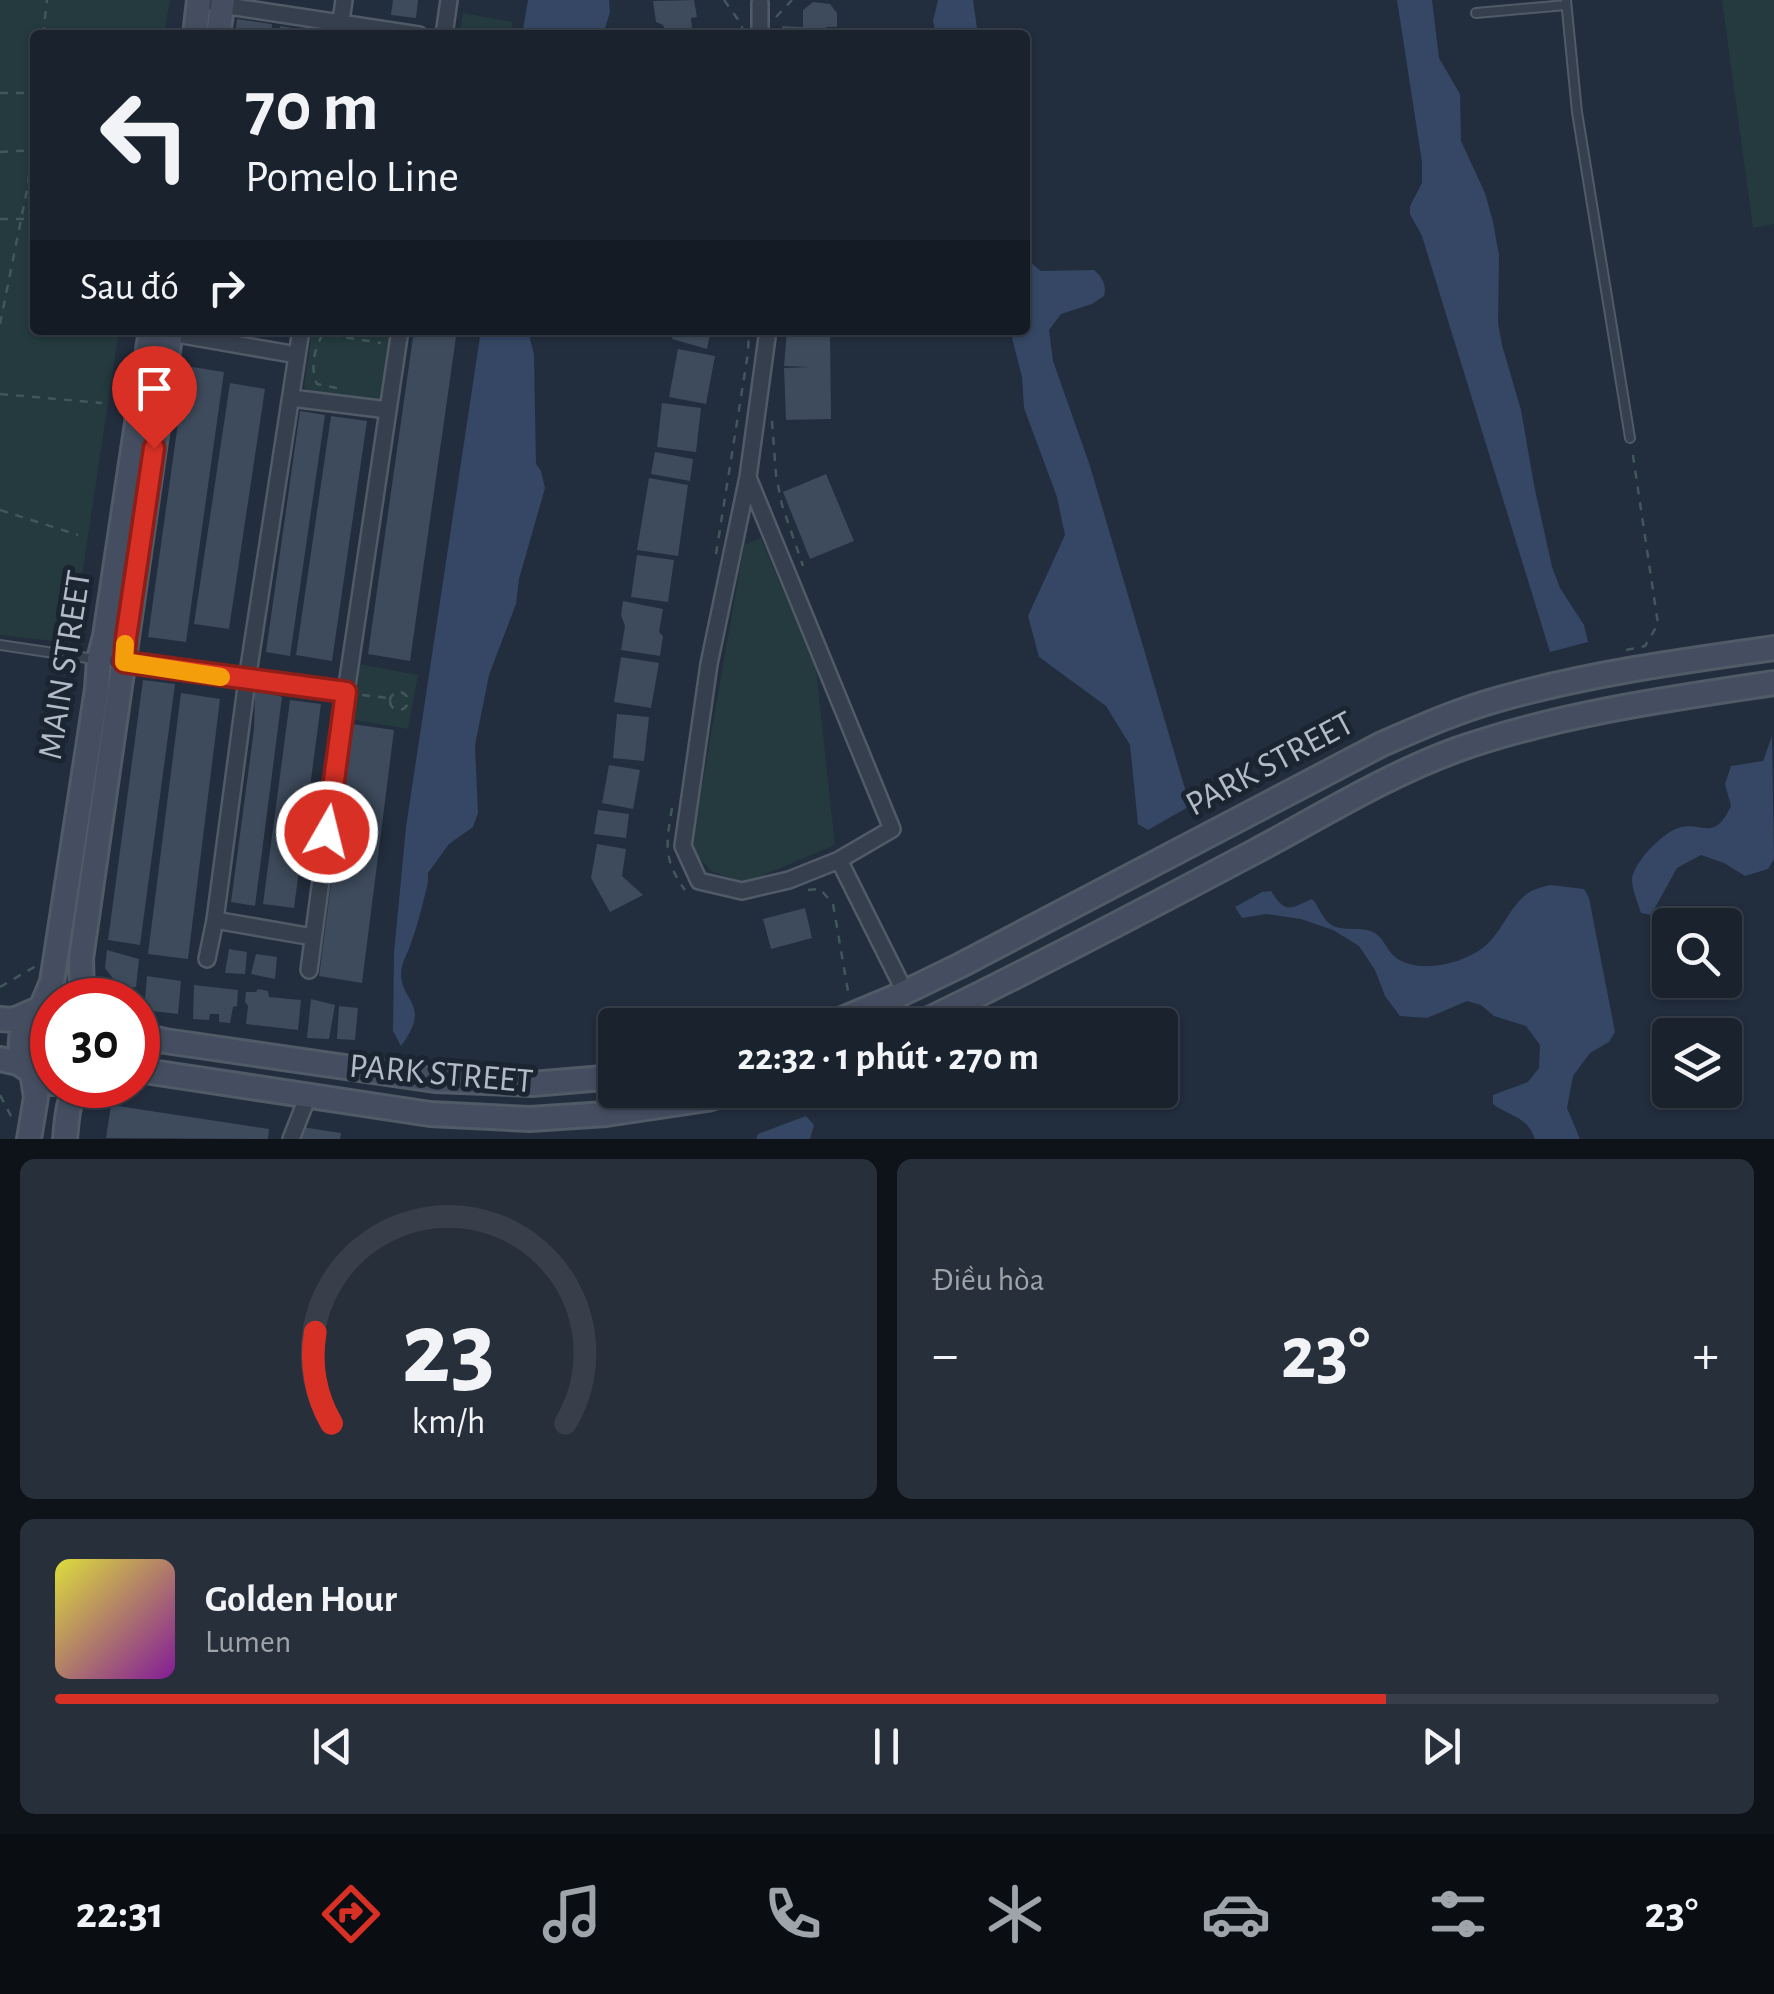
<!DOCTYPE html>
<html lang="vi">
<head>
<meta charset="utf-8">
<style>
  :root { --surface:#1a222e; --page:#272f3a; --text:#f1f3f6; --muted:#9fa4aa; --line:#383f4a; --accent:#d93025 }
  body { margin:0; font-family:"Alegreya Sans",sans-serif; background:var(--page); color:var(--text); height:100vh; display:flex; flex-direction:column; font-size:38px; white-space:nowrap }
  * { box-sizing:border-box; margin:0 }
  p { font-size:32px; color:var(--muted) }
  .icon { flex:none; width:55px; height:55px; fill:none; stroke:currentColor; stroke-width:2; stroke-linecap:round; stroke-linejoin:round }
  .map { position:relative; height:1139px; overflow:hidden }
  .sheet { display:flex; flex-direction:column; gap:20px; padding:20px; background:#0e1319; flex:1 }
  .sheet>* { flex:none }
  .banner { position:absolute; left:30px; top:30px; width:1000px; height:305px; border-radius:10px; box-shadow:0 2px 8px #0004,0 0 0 2px var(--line); background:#1a222e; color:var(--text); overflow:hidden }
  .buttons { position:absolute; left:1652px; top:908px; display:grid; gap:20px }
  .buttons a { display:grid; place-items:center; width:90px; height:90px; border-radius:10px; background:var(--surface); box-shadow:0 2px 8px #0004,0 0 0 2px var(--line); font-size:50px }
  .speed { position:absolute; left:30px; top:978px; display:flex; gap:20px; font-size:50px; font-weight:700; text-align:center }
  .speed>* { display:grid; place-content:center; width:130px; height:130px; border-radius:50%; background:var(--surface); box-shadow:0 2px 8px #0004,0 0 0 2px var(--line); line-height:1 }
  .speed .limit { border:15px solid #d22; background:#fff; color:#111 }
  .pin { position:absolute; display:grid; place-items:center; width:85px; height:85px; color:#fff; margin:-102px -42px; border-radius:50% 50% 50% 0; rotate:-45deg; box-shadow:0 0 10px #0007 }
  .pin .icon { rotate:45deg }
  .me { position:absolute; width:110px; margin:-55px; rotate:8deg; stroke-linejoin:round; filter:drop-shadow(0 0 8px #0008) }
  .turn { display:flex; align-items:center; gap:35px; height:210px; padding:0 50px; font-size:45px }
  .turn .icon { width:130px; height:130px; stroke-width:2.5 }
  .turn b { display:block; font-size:70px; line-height:85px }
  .then { display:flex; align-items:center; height:95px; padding:0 50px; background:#0003; gap:20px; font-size:38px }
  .big { font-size:75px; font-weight:700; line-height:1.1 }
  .sheet .tile { flex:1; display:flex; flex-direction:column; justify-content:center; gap:15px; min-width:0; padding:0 35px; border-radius:15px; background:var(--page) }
  .sheet .dial { align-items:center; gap:0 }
  .dial svg { height:260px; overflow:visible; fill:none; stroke:var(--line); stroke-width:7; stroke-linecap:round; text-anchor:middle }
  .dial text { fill:var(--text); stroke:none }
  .song { display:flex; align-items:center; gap:30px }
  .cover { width:120px; height:120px; border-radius:15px; background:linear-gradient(135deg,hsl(60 70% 55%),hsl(290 70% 35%)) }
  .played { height:10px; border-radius:5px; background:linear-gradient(90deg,var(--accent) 80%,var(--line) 80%) }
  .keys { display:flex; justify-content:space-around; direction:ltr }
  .heat { display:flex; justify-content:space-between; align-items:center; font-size:55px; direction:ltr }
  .sheet .tiles { flex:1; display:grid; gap:20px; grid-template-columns:1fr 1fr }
  .tile:last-child { grid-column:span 2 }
  .trip { position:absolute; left:598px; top:1008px; width:580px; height:100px; border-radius:10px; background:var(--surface); box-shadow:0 2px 8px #0004,0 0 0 2px var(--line); font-weight:700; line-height:100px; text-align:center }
  .dock { display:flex; height:160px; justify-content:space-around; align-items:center; background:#0a0e12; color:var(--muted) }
  .dock .icon { width:70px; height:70px }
  .dock .on { color:var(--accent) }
  .dock b { font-size:45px; color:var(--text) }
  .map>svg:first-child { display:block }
</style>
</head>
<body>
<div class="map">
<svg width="1774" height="1139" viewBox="0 0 1774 1139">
  <rect width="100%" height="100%" fill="#222d3d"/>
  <path fill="#243a3e" d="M 0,0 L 170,0 L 164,35 L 35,35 L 35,330 L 119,330 L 72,643 L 0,635 Z
    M 1722,0 L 1774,0 L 1774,224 L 1753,228 Z
    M 463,13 L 513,22 L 510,35 L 459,35 Z
    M 312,330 C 337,330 372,324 394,338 L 383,398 L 378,401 L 310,392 L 304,387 Z
    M 761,538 L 816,669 L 835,845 L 745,883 L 711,871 L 691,849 L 744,545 Z
    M 359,664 L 418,675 L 408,729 L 350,719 Z
    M 52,1022 L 52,1066 C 34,1054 34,1034 52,1022 Z"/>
  <path fill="#354764" d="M 528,0 L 609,0 L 610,12 L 603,35 L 522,35 Z
    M 938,0 L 973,0 L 978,35 L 936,35 L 933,21 Z
    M 1397,0 L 1432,0 L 1439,58 L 1460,94 L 1461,141 L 1485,193 L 1493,222 L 1499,255 L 1498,323 L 1502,345 L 1521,410 L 1534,485 L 1552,567 L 1560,588 L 1584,625 L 1588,642 L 1550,652 L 1422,236 L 1410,214 L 1410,206 L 1422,183 L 1422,162 Z
    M 1025,258 L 1041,271 L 1094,270 C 1102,277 1107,285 1104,296 L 1092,304 L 1061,314 L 1049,330 L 1053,361 L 1090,466 L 1190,806 L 1148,830 L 1138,824 L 1130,745 L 1106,706 L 1039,657 L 1028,616 L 1065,535 L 1057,497 L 1024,408 L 1022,377 L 1010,330 L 1025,330 Z
    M 481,330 L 528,330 L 534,355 L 536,464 L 541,471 L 545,488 L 519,579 L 516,604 L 489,675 L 475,745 L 478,813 L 473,827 L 449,844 L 428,873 L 428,882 C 423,903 418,924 411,943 C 409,951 404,958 402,966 C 395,1002 435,1000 401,1046 L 393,1031 L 394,953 L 406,827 Z
    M 1772,736 L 1774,859 L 1768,869 L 1745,876 L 1724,863 L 1701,855 L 1677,868 L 1651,915 L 1641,913 C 1638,903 1633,892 1632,881 C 1631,865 1662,833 1678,828 C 1702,820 1713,844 1731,806 L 1725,784 L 1731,766 L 1763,761 Z
    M 1550,885 L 1584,889 L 1589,898 L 1615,1032 L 1609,1042 L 1590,1053 L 1573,1076 L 1567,1108 L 1580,1139 L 1535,1139 C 1526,1115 1510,1117 1493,1104 L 1493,1095 L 1528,1082 L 1539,1068 L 1540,1045 L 1526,1026 L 1494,1016 L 1481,1005 L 1467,1001 L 1427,1018 L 1400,1016 L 1385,996 L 1375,970 L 1359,946 L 1333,930 L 1301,919 L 1266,914 L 1242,918 L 1235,907 L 1262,892 L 1271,891 C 1286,915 1291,908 1312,899 C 1319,906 1322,918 1330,924 C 1343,933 1361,925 1375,933 C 1384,939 1387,950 1395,957 C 1419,975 1462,964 1484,947 C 1502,932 1509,907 1528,893 C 1534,889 1543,887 1550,885 Z
    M 806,1116 L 814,1125 L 810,1139 L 756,1139 L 758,1134 Z"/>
  <path fill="#3e4b5c" d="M 393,0 L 418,0 L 416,18 L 391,15 Z
    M 694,0 L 697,17 L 691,18 L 692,28 L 666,32 L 663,25 L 656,22 L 653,1 Z
    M 813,2 L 830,4 L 837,13 L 837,27 L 826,27 L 827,35 L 782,35 L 782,26 L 803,27 L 803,10 Z
    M 237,19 L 272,24 L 271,35 L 235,35 Z
    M 280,26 L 319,32 L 318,35 L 279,35 Z
    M 414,330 L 457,330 L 410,661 L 368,654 Z
    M 674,330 L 711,330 L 707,349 L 672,339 Z
    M 787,330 L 830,330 L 831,419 L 786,420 L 784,368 L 810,367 L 784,366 Z
    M 678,349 L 715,356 L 706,404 L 669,397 Z
    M 186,366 L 224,372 L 186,642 L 148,637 Z
    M 230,383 L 265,389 L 229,629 L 194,624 Z
    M 662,403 L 701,408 L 696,452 L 657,447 Z
    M 300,411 L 325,415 L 290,656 L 266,652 Z
    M 331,416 L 367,421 L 332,661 L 296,655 Z
    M 655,452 L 693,459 L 690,481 L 651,474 Z
    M 826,474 L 854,541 L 810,559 L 783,492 Z
    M 649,478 L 688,485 L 678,556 L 637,550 Z
    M 637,555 L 674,560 L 668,602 L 631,597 Z
    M 623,601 L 663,609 L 659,632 L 663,636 L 660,656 L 621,650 L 625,626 L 621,615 Z
    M 621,657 L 659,663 L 651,708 L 614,702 Z
    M 143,680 L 175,684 L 140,945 L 108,940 Z
    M 255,689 L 282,697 L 255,906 L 231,902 L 254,729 Z
    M 181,693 L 220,699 L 188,959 L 148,954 Z
    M 290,700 L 321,704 L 294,908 L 263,904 Z
    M 617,714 L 649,717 L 644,761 L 613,758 Z
    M 352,724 L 394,730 L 362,983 L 319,976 Z
    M 609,765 L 640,770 L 633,809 L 602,803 Z
    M 598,810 L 629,814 L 626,838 L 594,834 Z
    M 597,844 L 626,849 L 622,876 L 643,895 L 610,912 L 591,878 Z
    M 805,908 L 812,938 L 771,949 L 763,919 Z
    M 229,949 L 247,952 L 245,974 L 225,973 Z
    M 107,950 L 139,959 L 136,987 L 121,989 L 105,968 Z
    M 256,954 L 277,957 L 275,979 L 251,974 Z
    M 147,976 L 181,981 L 178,1014 L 144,1010 Z
    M 194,985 L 238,990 L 237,1006 L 233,1007 L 230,1023 L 219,1022 L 219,1014 L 210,1014 L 209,1020 L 193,1019 Z
    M 258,989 L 268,991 L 269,997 L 301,1000 L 298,1030 L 246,1024 L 248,1006 L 245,1002 L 246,992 L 256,992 Z
    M 311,999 L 335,1005 L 329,1039 L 307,1038 Z
    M 339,1006 L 358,1008 L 355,1040 L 337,1039 Z
    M 111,1105 L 269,1129 L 268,1139 L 106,1138 Z
    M 302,1127 L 341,1133 L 340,1139 L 300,1139 Z"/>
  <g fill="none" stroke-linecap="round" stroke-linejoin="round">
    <g stroke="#515a67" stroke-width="12">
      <path id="lane" d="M 1566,0 L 1577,112 L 1630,438
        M 1476,13 L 1566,5
        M 0,645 L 94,659"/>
    </g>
    <g stroke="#515a67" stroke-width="20">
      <path id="street" d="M 760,3 L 760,35
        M 215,4 L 419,35
        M 339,35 L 344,0
        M 444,35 L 449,0
        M 301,330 L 247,680 L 215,920 L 313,937
        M 768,330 L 748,477 L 709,664 L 683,846 L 699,881 L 742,891 L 789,880 L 839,860
        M 171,333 L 297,355
        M 291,398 L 388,410
        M 749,480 L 892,829 L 839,860 L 905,992
        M 117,661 L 346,692
        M 207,959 L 215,920
        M 309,970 L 346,692 L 400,330
        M 291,1139 L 308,1096"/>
    </g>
    <g stroke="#515a67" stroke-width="28">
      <path id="secondary" d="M 195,35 L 199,0
        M 218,35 L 223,0
        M 85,1000 L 82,993 L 81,959 L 171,330
        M 36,1011 C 10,1036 18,1072 52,1083
        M 0,1019 L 13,1020 L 41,1008 L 52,982 L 97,689 L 99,659 L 105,636 L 151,330
        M 828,1025 L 895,997 L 961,965 L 1382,744 C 1419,728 1457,711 1496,700 C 1586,674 1681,661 1774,648
        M 917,1025 C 1031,970 1143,911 1254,852 C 1320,817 1385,776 1456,750 C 1558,714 1667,699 1774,683
        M 138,1035 L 165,1041 L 435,1080 L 532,1084 L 615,1077
        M 0,1059 L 18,1063 L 32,1072 L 36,1097 L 29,1139
        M 138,1070 L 430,1114 L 530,1119 L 606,1114 L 707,1099 L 738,1090
        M 65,1139 C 67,1120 67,1100 79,1085"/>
    </g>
    <path stroke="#42575b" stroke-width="2.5" stroke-dasharray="8 8" stroke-linecap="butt" d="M 724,0 L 742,25 L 742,35
      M 776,17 L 792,0
      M 43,35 L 47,0
      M 0,93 L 35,93
      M 0,152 L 35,150
      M 0,219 L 35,219
      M 0,324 L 28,185 L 35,117
      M 337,388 L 317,384 C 310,369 314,348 323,334 L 381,343
      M 0,394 L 102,403
      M 772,421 L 776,475 L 782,505 L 803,566
      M 0,510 L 78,535
      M 716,554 L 748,353 L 749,330
      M 1626,650 L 1645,646 L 1658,624 L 1632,449
      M390 701a9 9 0 1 1 18 0a9 9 0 1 1-18 0Z
      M 362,695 L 389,698
      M 672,808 C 666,843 663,860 685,890
      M 808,890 L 820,889 L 833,904 L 849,997
      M 0,987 L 36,966
      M 787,1025 L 810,1019
      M 0,1095 L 13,1120"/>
    <use href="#lane" stroke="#363f4d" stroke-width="8"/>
    <use href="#street" stroke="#363f4d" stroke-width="15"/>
    <use href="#secondary" stroke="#444e60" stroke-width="22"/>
  </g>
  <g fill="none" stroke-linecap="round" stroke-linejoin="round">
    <g stroke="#8d1f18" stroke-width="25">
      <path id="route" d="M 154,448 L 126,638 L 124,662 L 346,692 L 327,832"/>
    </g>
    <use href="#route" stroke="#d93025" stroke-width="18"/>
    <path stroke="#f59e0b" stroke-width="18" d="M 125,644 L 124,662 L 221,677"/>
  </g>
  <g text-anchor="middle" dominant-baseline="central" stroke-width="10" stroke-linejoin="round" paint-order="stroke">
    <g font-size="35" fill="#b2bac8" stroke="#1b2431">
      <text transform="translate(65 665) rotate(-81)">MAIN STREET</text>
      <text transform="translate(1270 764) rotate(-28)">PARK STREET</text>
      <text transform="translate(441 1074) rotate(5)">PARK STREET</text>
    </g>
  </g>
</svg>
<div class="buttons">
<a><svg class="icon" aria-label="search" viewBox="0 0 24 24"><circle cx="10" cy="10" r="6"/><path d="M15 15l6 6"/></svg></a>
<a><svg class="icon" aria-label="layers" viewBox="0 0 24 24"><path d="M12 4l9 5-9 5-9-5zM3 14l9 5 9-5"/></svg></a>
</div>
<div class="speed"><div class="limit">30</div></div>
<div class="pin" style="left:154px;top:448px;background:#d93025"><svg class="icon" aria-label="arrive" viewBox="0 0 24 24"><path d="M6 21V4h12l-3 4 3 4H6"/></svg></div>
<svg class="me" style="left:327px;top:832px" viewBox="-20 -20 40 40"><circle r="17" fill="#d93025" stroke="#fff" stroke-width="3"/><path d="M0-11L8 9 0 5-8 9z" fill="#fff"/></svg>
<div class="trip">22:32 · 1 phút · 270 m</div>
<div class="banner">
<div class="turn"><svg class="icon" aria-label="left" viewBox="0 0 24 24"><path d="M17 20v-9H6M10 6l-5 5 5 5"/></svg><div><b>70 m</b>Pomelo Line</div></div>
<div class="then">Sau đó<svg class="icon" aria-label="right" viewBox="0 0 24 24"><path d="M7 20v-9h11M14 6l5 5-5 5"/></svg></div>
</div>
</div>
<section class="sheet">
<div class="tiles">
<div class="tile dial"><svg viewBox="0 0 100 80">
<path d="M14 69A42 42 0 1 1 86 69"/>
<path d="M14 69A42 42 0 0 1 9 41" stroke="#d93025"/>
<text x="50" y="56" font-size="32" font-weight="700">23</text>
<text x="50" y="72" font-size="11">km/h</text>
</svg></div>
<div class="tile"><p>Điều hòa</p>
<div class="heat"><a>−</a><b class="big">23°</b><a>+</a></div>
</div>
<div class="tile">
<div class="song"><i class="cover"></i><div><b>Golden Hour</b><p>Lumen</p></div></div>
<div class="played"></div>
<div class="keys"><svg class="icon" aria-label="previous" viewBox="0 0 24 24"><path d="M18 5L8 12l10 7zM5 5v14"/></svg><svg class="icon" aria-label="pause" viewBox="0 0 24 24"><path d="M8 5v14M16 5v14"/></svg><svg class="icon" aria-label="next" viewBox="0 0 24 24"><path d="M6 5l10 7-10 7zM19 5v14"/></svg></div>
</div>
</div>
</section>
<nav class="dock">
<b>22:31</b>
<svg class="icon on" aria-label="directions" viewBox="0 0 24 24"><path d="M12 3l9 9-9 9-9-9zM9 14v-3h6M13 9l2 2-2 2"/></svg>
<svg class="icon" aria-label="music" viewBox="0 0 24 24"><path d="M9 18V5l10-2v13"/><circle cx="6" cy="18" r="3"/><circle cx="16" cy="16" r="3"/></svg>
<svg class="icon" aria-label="phone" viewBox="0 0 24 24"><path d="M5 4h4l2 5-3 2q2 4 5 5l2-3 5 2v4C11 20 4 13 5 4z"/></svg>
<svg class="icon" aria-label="climate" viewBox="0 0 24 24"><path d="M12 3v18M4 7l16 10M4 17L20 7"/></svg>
<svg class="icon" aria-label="car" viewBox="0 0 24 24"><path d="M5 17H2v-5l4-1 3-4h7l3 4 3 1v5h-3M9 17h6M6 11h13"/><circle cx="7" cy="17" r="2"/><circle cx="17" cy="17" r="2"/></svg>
<svg class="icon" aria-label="filters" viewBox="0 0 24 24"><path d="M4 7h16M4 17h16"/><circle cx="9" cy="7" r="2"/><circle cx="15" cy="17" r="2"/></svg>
<b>23°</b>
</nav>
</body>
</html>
